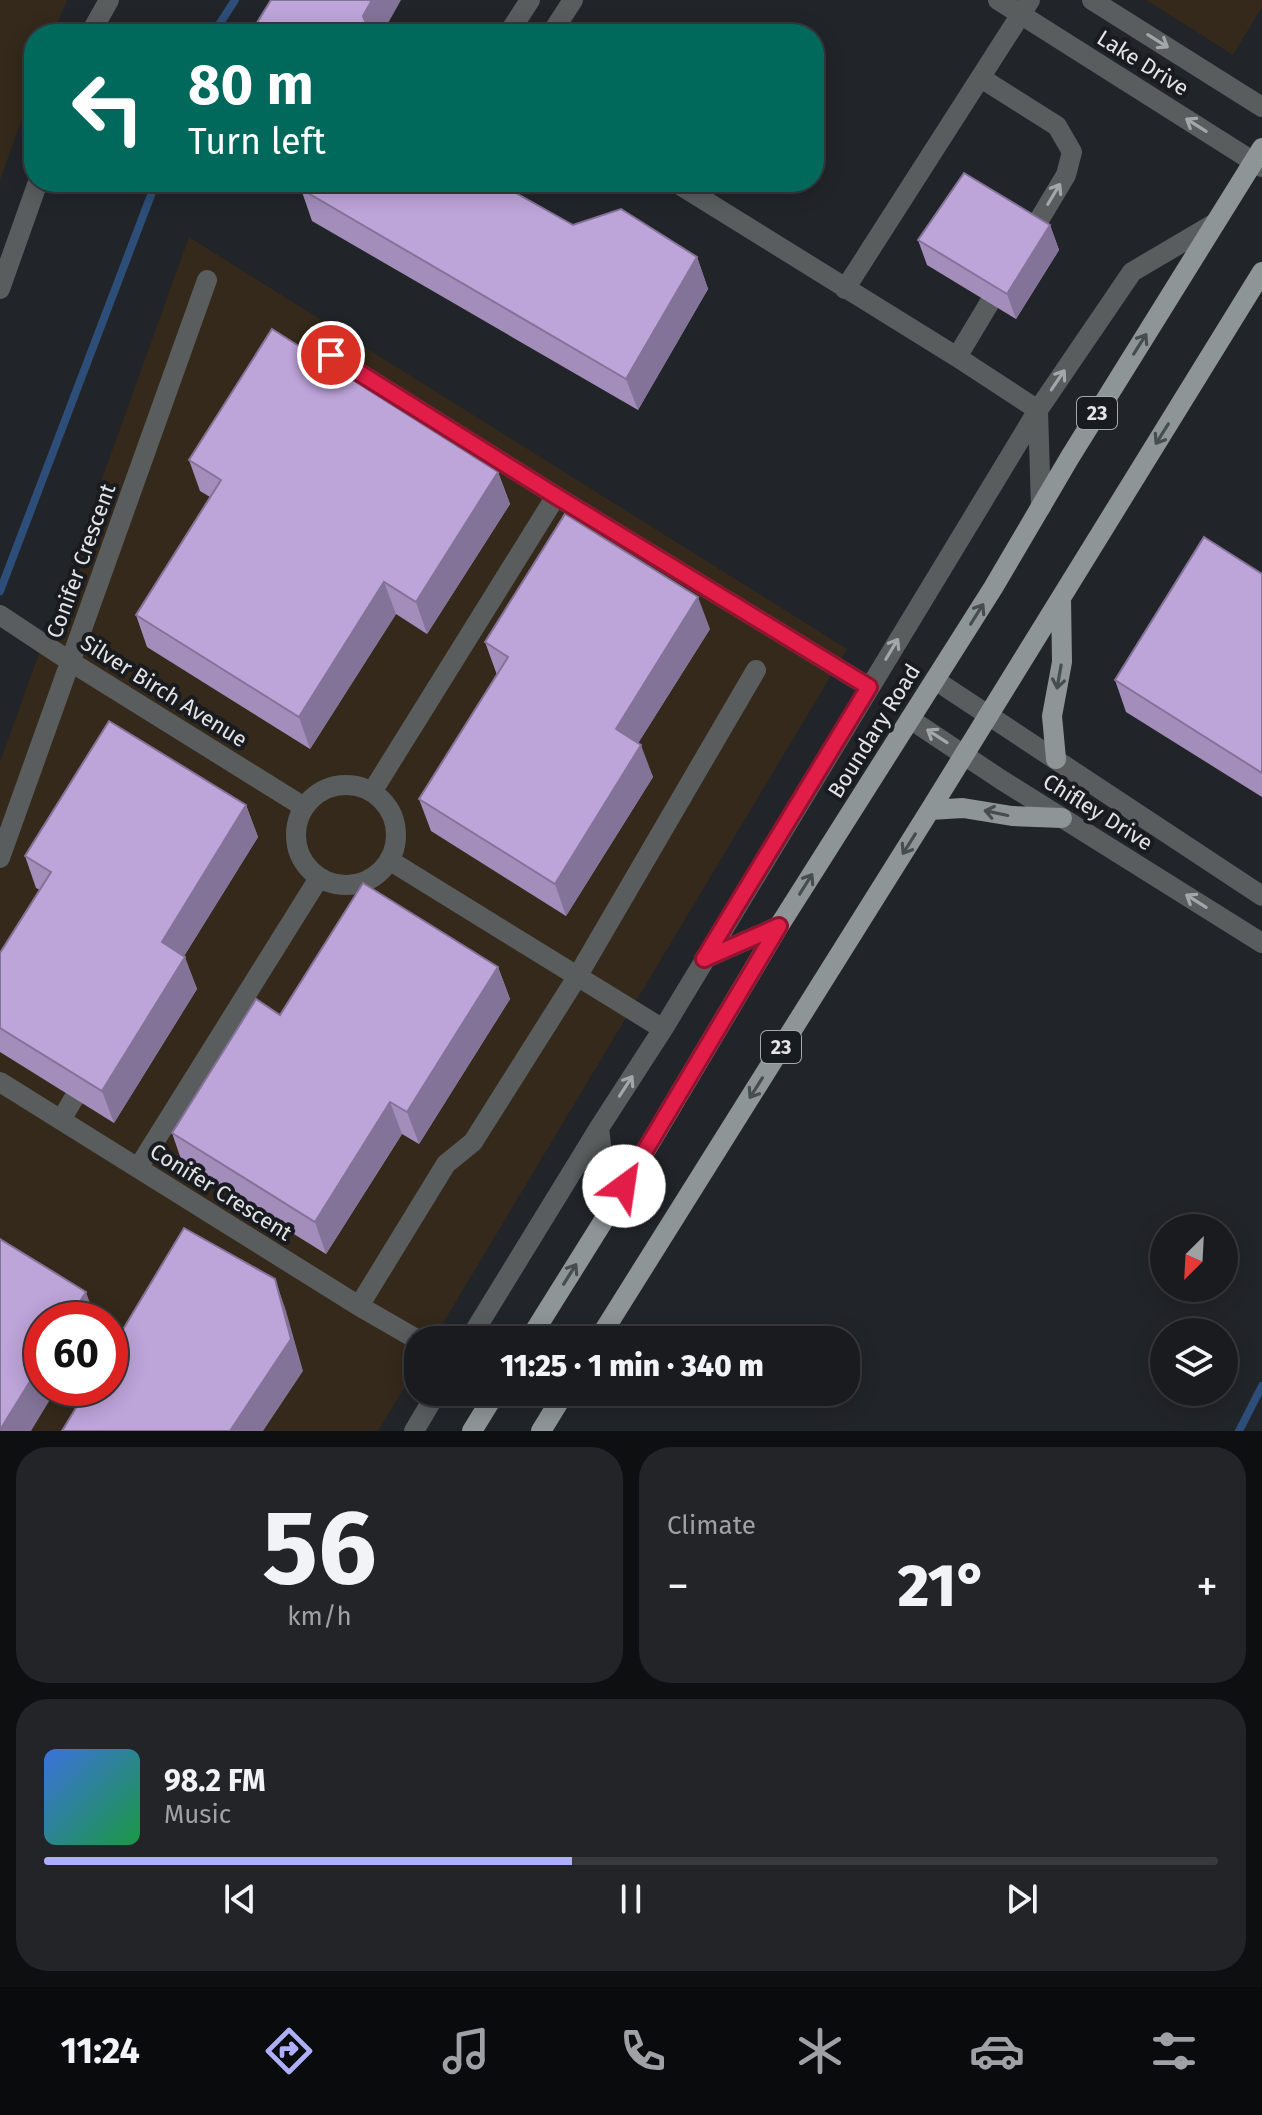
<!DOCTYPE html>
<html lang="en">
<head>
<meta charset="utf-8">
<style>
  :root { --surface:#191b1f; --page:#222428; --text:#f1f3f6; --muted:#9fa1a4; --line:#37393d; --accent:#adaffb }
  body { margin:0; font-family:"Fira Sans",sans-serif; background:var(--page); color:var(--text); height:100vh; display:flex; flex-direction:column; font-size:30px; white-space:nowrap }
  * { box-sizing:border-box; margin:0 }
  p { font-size:26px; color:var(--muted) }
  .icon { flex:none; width:44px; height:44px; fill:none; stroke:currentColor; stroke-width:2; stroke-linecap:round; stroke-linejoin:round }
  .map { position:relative; height:1431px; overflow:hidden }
  .details { display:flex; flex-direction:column; gap:16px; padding:16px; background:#0e0f11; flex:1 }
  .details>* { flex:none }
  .hud { position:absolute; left:24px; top:24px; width:800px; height:168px; border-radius:32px; box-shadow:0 4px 20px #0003,0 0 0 2px var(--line); background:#00695c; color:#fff; overflow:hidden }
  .needle { width:52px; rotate:204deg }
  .controls { position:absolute; left:1150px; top:1214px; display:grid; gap:16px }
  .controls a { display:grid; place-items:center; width:88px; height:88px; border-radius:50%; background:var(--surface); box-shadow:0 4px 20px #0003,0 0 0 2px var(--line); font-size:40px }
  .speed { position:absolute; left:24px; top:1302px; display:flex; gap:16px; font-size:40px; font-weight:700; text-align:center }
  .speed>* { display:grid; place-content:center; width:104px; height:104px; border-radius:50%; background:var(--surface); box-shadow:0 4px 20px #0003,0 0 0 2px var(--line); line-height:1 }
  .speed .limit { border:12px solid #d22; background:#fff; color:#111 }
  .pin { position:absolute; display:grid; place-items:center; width:68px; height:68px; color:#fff; margin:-34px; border:4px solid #fff; border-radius:50%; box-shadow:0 2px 8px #0007 }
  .me { position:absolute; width:88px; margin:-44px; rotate:31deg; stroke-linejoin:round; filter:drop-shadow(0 0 6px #0008) }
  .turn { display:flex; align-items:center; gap:28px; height:168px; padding:0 32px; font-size:36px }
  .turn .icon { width:104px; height:104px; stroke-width:2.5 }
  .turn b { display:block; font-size:56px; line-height:68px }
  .big { font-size:60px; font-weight:800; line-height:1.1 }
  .details .card { flex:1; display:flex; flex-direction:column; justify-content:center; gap:12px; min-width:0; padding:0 28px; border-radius:32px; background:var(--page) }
  .details .dial { align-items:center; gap:0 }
  .dial b { font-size:104px; line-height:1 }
  .song { display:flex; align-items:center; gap:24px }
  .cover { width:96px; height:96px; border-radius:12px; background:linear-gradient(135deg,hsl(220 70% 55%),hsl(140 70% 35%)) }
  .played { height:8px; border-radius:4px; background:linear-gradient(90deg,var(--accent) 45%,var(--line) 45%) }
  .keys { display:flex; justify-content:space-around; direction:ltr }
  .heat { display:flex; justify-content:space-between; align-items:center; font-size:44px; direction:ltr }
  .details .tiles { flex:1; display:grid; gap:16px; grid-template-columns:1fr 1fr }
  .card:last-child { grid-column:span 2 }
  .trip { position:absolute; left:404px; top:1326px; width:456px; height:80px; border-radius:32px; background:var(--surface); box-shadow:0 4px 20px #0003,0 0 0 2px var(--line); font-weight:800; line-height:80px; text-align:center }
  .dock { display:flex; height:128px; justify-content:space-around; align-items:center; background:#0a0b0c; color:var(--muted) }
  .dock .icon { width:56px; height:56px }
  .dock .active { color:var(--accent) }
  .dock b { font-size:36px; color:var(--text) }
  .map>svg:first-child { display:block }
</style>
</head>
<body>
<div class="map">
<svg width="1262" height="1431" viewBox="0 0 1262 1431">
  <rect width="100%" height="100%" fill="#212429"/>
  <path fill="#34291a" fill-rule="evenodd" d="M 0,0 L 67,0 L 53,34 L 34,34 L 34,86 L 0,180 Z
    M 1146,0 L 1262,0 L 1262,7 L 1233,55 Z
    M 189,237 L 847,649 L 433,1340 L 418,1340 L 418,1365 L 378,1431 L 0,1431 L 0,762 ZM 42,1320 L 110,1320 L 110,1388 L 42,1388 Z"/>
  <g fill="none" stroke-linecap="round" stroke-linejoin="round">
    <path stroke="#2d4e78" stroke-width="8" d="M 213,34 L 235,0
      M 0,591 L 156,182
      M 1239,1431 L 1262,1386"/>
    <path stroke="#595d5d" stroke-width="20" d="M 998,0 L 1262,167
      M 1092,0 L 1262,107
      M 90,34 L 109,0
      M 508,34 L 530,0
      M 551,34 L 573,0
      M 981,78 L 1057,126 L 1072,152 L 1066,175 L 1027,240
      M 675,182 L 957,357 L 1038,410 L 1041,507
      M 0,289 L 38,182
      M 845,289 L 1030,0
      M 331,355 L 556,496 L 869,687
      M 957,357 L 1002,282
      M 0,615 L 71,662 L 304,807
      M 935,680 L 1262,896
      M 910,719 L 1000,779 L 1262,943
      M296 835a50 50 0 1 1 100 0a50 50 0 1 1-100 0Z
      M 372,792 L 556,496
      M 0,858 L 207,280
      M 389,860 L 663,1029
      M 704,959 L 779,926
      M 0,1082 L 359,1306 L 418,1340
      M 61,1120 L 74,1098
      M 138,1168 L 319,878
      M 609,1212 L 599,1128 L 663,1029 L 1038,410 L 1132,272 L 1215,223
      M 359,1306 L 446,1164 L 473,1142 L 577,977 L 756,670
      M 469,1340 L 599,1128
      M 414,1431 L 437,1392"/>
    <path stroke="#8e9596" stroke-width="20" d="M 1056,759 L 1052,716 L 1062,662 L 1061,599
      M 930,810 L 963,808 L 1012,816 L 1062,818
      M 529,1340 L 609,1212 L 779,926 L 993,588 L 1070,457 L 1262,148
      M 598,1340 L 930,810 L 1262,272
      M 472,1431 L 496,1392
      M 541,1431 L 565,1392"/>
  </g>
  <path fill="#a38dbb" d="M 305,182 L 499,182 L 499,184 L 573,225 L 697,257 L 708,289 L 638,410 L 312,221 L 301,189 Z
    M 1050,225 L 1059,250 L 1016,319 L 927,265 L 918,240 Z
    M 189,460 L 498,472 L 510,504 L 427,634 L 396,614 L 310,749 L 147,647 L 136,615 L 210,497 L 200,491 Z
    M 1262,574 L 1262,797 L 1126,712 L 1115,680 Z
    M 710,629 L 638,743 L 653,777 L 566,916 L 431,831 L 419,799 L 497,675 L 485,642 Z
    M 246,805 L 258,837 L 184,956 L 197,989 L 114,1123 L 0,1052 L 0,953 L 40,890 L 36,888 L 25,856 Z
    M 498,967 L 510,999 L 419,1144 L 402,1134 L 326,1254 L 183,1165 L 172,1133 L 280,1015 Z"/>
  <path fill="#847398" d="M 372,0 L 401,0 L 382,34 L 369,34 L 363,16 Z
    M 1050,225 L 1059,250 L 1016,319 L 1007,294 Z
    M 697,257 L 708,289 L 638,410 L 626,379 Z
    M 498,472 L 510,504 L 427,634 L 416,602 Z
    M 384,582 L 396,614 L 310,749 L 299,717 Z
    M 698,597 L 710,629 L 627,761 L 616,729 Z
    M 641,745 L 653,777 L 566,916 L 555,884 Z
    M 246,805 L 258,837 L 173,974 L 162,942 Z
    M 185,957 L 197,989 L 114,1123 L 102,1091 Z
    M 498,967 L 510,999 L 419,1144 L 407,1112 Z
    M 390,1102 L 402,1134 L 326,1254 L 315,1222 Z
    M 275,1279 L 286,1311 L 303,1371 L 263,1431 L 230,1431 Z
    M 86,1292 L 96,1320 L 68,1320 Z
    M 42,1362 L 42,1388 L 57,1388 L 31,1431 L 0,1431 Z"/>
  <path fill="#bda4d9" stroke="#847398" stroke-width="2" d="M 271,0 L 372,0 L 363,16 L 370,34 L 250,34 Z
    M 964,173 L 1050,225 L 1007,294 L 918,240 Z
    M 305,182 L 496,182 L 573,225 L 621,209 L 697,257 L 626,379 L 301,189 Z
    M 272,329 L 498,472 L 416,602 L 384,582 L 299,717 L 136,615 L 221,480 L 189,460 Z
    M 565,514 L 698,597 L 616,729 L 641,745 L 555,884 L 419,799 L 508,657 L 485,642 Z
    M 1204,537 L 1262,574 L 1262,773 L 1115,680 Z
    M 109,721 L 246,805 L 162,942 L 185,957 L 102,1091 L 0,1028 L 0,953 L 51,872 L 25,856 Z
    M 363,883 L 498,967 L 407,1112 L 390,1102 L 315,1222 L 172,1133 L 256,999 L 280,1015 Z
    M 184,1228 L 275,1279 L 291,1339 L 230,1431 L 62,1431 L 88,1388 L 110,1388 L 110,1351 Z
    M 0,1239 L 86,1292 L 68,1320 L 42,1320 L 42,1362 L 0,1430 Z"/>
  <defs><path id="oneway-shaft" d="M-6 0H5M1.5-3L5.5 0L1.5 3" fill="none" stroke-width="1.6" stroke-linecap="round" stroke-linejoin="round" transform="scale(2)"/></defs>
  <g stroke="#a4a7a9">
    <use href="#oneway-shaft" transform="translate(1158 41) rotate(32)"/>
    <use href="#oneway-shaft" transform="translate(1196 125) rotate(-148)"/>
    <use href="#oneway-shaft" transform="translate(1054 194) rotate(-59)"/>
    <use href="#oneway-shaft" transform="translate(1058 380) rotate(-56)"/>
    <use href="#oneway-shaft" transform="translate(892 649) rotate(-59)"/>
    <use href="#oneway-shaft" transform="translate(937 736) rotate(-147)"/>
    <use href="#oneway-shaft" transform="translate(1196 901) rotate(-148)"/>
    <use href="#oneway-shaft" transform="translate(626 1086) rotate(-57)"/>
  </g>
  <g stroke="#474c4f">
    <use href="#oneway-shaft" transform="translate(1140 344) rotate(-58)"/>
    <use href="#oneway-shaft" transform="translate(1162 434) rotate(122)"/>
    <use href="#oneway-shaft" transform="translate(977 614) rotate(-58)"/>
    <use href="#oneway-shaft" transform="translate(1059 677) rotate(100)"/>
    <use href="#oneway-shaft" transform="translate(996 813) rotate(-168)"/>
    <use href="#oneway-shaft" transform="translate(909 844) rotate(122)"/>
    <use href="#oneway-shaft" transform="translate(806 884) rotate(-58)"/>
    <use href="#oneway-shaft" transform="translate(756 1088) rotate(122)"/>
    <use href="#oneway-shaft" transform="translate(570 1274) rotate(-58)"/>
  </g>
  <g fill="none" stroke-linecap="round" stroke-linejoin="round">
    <g stroke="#92132f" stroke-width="20">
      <path id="route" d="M 331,355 L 556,496 L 869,687 L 704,959 L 779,926 L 624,1186"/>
    </g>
    <use href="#route" stroke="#e11d48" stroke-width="14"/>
  </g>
  <g text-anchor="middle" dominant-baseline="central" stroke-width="8" stroke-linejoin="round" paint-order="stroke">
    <g fill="#181b1f" stroke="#a5a8ab" stroke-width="2">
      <rect x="1077" y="397" width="40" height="32" rx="6"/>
      <rect x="761" y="1031" width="40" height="32" rx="6"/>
    </g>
    <g font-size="20" font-weight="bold" fill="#e2e4e7">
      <text x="1097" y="413">23</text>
      <text x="781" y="1047">23</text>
    </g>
    <g font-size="22" fill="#e2e4e7" stroke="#181b1f">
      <text transform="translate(1143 63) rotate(32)">Lake Drive</text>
      <text transform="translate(81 561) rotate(-70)">Conifer Crescent</text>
      <text transform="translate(164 691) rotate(32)">Silver Birch Avenue</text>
      <text transform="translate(874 731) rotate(-58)">Boundary Road</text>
      <text transform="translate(1098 812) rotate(32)">Chifley Drive</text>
      <text transform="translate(221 1192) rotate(32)">Conifer Crescent</text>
    </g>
  </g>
</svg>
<div class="controls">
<a><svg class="needle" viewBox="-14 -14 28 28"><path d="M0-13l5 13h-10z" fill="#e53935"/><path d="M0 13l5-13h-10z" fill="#9fa1a4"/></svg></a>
<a><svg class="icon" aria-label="layers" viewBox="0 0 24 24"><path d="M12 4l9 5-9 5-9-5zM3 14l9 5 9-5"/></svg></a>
</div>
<div class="speed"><div class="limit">60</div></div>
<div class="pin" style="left:331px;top:355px;background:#d93025"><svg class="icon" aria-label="arrive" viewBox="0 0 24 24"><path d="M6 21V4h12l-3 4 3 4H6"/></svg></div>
<svg class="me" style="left:624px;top:1186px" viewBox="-20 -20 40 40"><circle r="19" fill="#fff"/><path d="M0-13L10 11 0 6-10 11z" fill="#e11d48"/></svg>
<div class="trip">11:25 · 1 min · 340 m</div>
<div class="hud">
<div class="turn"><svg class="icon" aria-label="left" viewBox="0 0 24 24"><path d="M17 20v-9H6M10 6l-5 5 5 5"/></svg><div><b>80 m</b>Turn left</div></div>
</div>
</div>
<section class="details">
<div class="tiles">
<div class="card dial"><b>56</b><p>km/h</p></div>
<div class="card"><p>Climate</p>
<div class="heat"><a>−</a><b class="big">21°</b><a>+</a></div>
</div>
<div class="card">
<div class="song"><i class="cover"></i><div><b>98.2 FM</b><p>Music</p></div></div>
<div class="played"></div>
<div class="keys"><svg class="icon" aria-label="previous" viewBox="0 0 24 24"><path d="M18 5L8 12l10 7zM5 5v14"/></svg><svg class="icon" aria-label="pause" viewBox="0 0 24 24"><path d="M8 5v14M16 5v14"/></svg><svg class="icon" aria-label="next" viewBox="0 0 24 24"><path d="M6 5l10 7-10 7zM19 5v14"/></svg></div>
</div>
</div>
</section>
<nav class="dock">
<b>11:24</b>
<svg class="icon active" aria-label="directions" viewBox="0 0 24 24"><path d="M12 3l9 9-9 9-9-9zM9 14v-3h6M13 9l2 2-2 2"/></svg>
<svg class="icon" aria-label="music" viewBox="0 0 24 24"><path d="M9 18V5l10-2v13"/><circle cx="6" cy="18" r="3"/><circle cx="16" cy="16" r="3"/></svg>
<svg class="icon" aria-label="phone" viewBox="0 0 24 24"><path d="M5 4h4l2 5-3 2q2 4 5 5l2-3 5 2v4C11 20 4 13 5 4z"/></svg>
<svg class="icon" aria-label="climate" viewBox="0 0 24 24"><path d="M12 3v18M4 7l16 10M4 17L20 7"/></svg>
<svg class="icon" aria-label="car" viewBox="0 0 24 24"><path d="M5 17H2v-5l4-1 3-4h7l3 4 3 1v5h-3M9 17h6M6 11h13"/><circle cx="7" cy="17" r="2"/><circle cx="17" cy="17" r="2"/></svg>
<svg class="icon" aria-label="filters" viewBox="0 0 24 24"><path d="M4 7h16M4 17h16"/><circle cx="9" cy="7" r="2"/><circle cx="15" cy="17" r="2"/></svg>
</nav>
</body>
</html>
